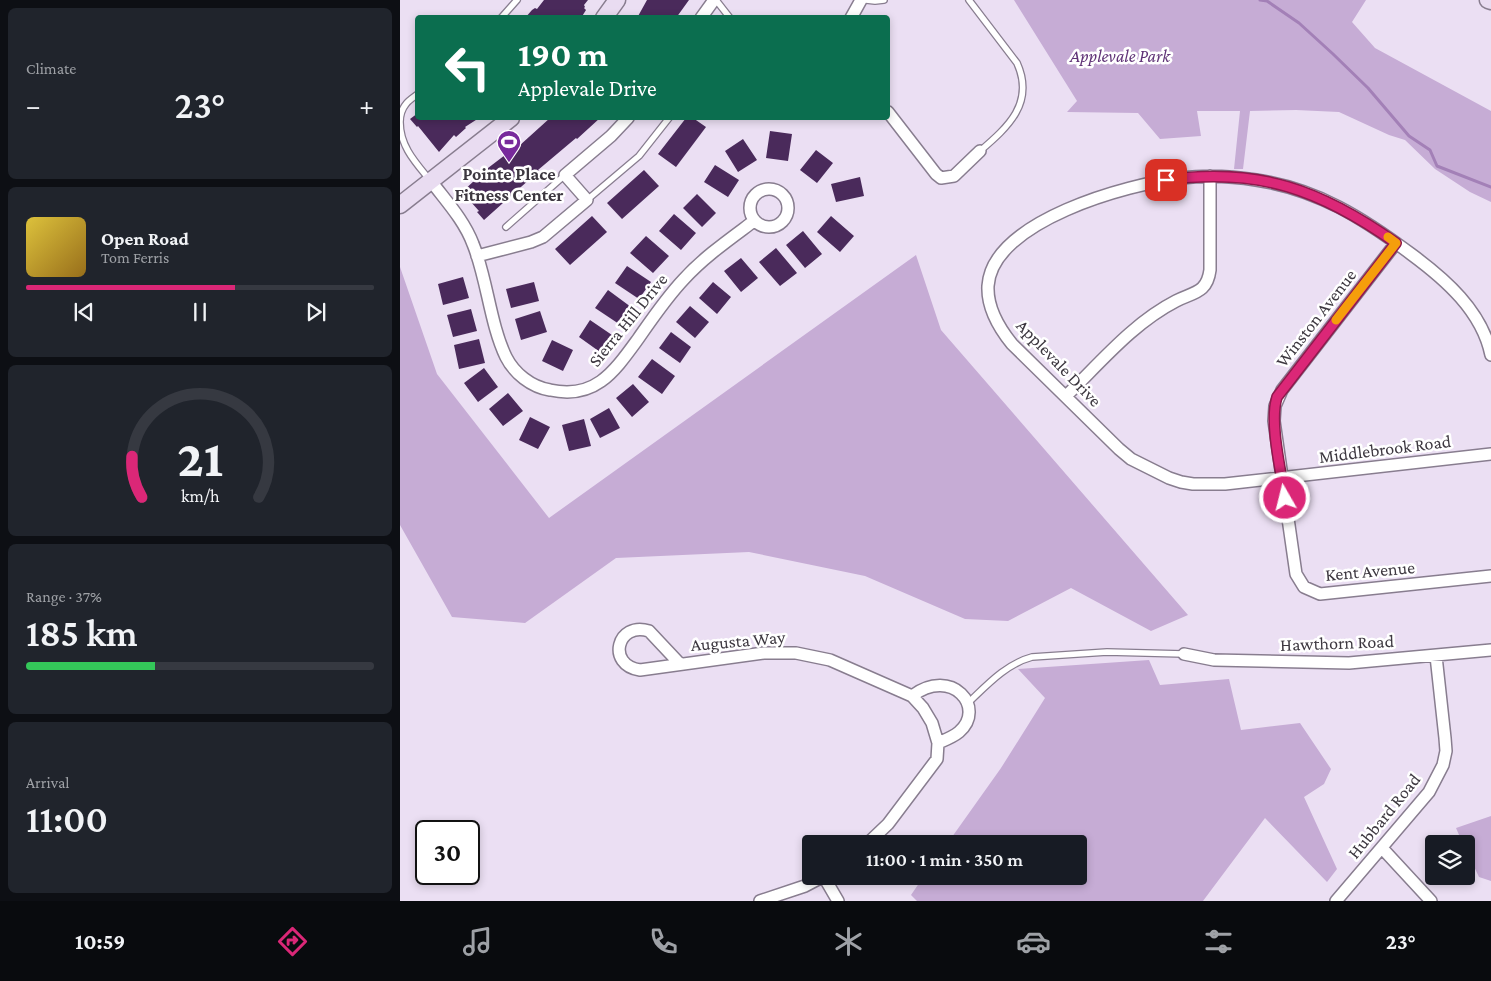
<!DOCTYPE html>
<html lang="en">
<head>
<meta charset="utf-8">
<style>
  :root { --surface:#171b24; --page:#20242c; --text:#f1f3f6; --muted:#9ea1a6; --line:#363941; --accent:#db2777 }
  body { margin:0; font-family:"Crimson Pro",serif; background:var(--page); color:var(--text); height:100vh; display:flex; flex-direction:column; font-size:19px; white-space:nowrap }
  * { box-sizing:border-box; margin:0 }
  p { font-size:16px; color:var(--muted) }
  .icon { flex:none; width:28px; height:28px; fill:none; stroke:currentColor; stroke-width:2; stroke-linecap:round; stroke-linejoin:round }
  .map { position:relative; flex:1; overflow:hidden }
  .drawer { display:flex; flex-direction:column; gap:8px; padding:8px; background:#0d0f14; width:400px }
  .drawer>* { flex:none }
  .top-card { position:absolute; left:15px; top:15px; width:475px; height:105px; border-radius:5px; box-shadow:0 2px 8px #0003; background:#0b6e4f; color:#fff; overflow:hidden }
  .buttons { position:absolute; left:1025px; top:835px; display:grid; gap:10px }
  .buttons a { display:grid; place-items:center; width:50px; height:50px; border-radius:5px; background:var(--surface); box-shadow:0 2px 8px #0003; font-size:25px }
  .speed { position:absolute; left:15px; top:820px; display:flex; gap:10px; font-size:25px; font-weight:700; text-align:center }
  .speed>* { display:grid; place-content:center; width:65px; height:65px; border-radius:50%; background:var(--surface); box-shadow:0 2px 8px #0003; line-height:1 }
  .speed .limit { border:2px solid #111; border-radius:8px; background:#fff; color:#111 }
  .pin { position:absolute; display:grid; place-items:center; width:42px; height:42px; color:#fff; margin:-21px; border-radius:10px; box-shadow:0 2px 8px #0006 }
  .me { position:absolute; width:55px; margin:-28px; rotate:352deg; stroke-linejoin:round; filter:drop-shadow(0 0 4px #0008) }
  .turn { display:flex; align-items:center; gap:18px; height:105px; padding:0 20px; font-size:22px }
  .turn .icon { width:65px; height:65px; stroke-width:2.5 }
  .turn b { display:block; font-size:35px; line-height:42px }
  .big { font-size:38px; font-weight:600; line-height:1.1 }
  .drawer .card { flex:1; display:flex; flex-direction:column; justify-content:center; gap:8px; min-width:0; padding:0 18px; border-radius:8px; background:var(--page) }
  .drawer .dial { align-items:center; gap:0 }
  .dial svg { height:130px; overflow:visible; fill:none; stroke:var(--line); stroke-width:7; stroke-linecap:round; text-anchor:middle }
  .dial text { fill:var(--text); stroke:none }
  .song { display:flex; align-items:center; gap:15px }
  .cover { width:60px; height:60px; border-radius:8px; background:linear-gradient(135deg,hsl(50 70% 55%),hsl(40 70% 35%)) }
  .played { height:5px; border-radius:2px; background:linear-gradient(90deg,var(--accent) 60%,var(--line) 60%) }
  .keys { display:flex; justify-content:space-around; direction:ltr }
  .heat { display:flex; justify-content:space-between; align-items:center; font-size:28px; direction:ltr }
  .charge { height:8px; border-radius:4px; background:linear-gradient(90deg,#34c759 37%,var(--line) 0) }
  .trip { position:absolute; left:402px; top:835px; width:285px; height:50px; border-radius:5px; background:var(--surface); box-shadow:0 2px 8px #0003; font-weight:600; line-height:50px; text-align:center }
  .menu { display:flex; height:80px; justify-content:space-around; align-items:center; background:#090b0e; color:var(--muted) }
  .menu .icon { width:35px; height:35px }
  .menu .current { color:var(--accent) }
  .menu b { font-size:22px; color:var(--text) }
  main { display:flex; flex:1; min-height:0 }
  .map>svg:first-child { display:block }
</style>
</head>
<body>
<main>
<section class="drawer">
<div class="card"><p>Climate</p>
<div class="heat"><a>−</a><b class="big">23°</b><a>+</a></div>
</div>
<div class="card">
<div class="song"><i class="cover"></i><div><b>Open Road</b><p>Tom Ferris</p></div></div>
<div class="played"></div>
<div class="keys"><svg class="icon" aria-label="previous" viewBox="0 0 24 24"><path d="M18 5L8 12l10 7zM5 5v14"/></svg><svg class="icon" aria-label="pause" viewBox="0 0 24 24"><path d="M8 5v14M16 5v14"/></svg><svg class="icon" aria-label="next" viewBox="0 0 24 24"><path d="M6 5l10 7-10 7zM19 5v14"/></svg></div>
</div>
<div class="card dial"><svg viewBox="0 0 100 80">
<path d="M14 69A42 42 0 1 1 86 69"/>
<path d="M14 69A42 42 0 0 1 8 44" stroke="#db2777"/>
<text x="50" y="56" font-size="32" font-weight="700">21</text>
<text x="50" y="72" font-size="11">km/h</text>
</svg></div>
<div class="card"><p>Range · 37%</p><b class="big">185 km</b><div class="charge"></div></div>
<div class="card"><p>Arrival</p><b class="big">11:00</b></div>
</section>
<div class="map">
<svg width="1091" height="901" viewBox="0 0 1091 901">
  <rect width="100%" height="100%" fill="#ebdff3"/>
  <path fill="#c6acd5" d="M 614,0 L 966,0 L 952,22 L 975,48 L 1091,111 L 1091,202 L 1070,192 L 1035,169 L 1005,140 L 989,135 L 939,112 L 896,110 L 850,111 L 843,169 L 834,169 L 840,111 L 797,111 L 801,136 L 760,139 L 738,113 L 667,112 L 677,101 Z
    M 516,255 L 541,330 L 788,615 L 751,631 L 671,588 L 608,621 L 565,619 L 465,576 L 349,552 L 216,558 L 125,623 L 52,617 L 0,525 L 0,267 L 37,374 L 149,518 Z
    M 749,660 L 760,685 L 829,679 L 841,730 L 900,723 L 931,769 L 924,784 L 904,797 L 937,869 L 927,882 L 865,818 L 803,901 L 517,901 L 511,895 L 524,876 L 679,876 L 679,844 L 547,844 L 601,768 L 645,698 L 618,669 Z
    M 1091,816 L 1091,881 L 1079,877 L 1066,850 L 1066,844 L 1063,844 L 1056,828 Z"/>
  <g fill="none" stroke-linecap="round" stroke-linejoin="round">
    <path stroke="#a380b7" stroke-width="3" d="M 860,0 L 867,1 L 899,23 L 933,54 L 968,88 L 1009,136 L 1030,150 L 1037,166 L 1091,187"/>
  </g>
  <path fill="#4a2a5b" d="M 144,0 L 188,0 L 184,5 L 185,7 L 184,8 L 186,10 L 181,18 L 125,18 L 132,10 L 135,8 L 137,9 Z
    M 247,0 L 289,0 L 276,18 L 237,18 Z
    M 18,113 L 18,118 L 79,118 L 65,127 L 66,128 L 56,137 L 54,135 L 39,152 L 18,126 L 17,127 L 10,119 Z
    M 150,118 L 200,118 L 177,139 L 176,138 L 138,170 L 139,171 L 84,220 L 77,212 L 79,211 L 62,192 L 88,168 L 118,145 L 119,146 Z
    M 286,118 L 293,118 L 306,127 L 276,167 L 258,154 Z
    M 370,131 L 392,134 L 388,161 L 366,158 Z
    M 343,139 L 357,160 L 338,172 L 325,151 Z
    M 416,150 L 433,163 L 417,183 L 400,170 Z
    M 315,165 L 339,180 L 328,197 L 304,182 Z
    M 244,170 L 259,186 L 222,219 L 207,203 Z
    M 460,177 L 464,196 L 436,202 L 431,184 Z
    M 297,194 L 316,213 L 302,227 L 283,208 Z
    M 274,214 L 296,233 L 281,250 L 259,231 Z
    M 192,216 L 207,232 L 170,265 L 155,249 Z
    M 431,216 L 454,236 L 440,252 L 417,232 Z
    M 403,231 L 422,254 L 405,268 L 386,245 Z
    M 246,236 L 269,256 L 253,273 L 230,253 Z
    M 376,248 L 397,273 L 380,286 L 359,262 Z
    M 341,258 L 358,278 L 341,292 L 324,271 Z
    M 227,266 L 251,282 L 239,299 L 215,283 Z
    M 63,277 L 69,298 L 43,305 L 38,284 Z
    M 134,282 L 139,301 L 111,308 L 106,289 Z
    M 313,282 L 331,297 L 317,314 L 299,298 Z
    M 208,290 L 231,307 L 219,324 L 195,308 Z
    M 290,306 L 309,322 L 295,338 L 276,322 Z
    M 71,309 L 77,331 L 53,337 L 47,315 Z
    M 140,311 L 147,332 L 121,340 L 115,319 Z
    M 190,320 L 212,335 L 200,352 L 179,337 Z
    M 271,332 L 291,347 L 280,363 L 259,348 Z
    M 79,339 L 85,363 L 59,369 L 54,345 Z
    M 152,340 L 173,350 L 163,371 L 142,361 Z
    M 252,359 L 275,376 L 262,394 L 238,377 Z
    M 84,368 L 98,387 L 78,402 L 64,383 Z
    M 233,384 L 249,402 L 232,417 L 216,398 Z
    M 108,393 L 123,411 L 103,426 L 89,409 Z
    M 209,408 L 220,428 L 200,438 L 190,419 Z
    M 130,417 L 150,427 L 138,449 L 119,440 Z
    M 184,419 L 191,446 L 169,451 L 162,425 Z"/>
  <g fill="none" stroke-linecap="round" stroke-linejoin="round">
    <g stroke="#887d8f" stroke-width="8">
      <path id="lane" d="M 316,0 L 330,18
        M 466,0 L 475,1 L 484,0
        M 569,0 L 617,63 C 635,103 608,127 580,151
        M 101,18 L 117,0
        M 18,94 C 14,97 9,100 6,104 C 2,109 0,116 0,122 C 0,146 15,162 29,179
        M 187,200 L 239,156 L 269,118
        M 106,227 L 165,175
        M 568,703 C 587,685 606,664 632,657 L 707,652 L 784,654"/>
    </g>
    <g stroke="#887d8f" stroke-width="14">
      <path id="street" d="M 301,18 L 314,0
        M 451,18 L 461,0
        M 488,112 L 536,174 L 541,178 L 554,176 L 580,151
        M 31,181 C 46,201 64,220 73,244 C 87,278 90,324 106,357 C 114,373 131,387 150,390 C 195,400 214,372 238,339 C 252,319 266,298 284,279 C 304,257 330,239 354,221
        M350 208a19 19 0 1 1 38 0a19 19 0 1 1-38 0Z
        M 996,243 L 882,390 L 875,406 L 874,421 L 896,574 L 904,587 L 920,594 L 1091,576
        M 77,256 L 131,242 L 143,237 L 187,200 L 165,175 L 211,136 L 228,118
        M 1091,355 C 1082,311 1045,279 1011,254 C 963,218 917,189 856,180 C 831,176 806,175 781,178 C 728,184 592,221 588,286 C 587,308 599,328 612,344 L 719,449 L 731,459 L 769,478 L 781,482 L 793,484 L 825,484 L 1091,454
        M 666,396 C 700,363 733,323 776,301 C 794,292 807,293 810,270 L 810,176
        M 784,654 L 814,660 L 949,663 L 1091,650
        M 280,664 L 249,631 C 217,621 206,665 240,670 L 364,653 L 396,653 L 430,660 L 512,696 L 523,708 L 532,723 L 538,743 L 537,759 L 488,824 L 467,844
        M 512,696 C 552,666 587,708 559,732 C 553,737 545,740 538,743
        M 982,848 L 1031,901
        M 424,877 L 438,901
        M 360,901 L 405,886 L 424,876
        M 936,901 L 1029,792 L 1043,765 L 1046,751 L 1045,738 L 1036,656"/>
    </g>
    <g stroke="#887d8f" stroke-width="19">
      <path id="secondary" d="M 1088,0 L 1091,1
        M 204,18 L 217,0
        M 0,205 L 111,118"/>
    </g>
    <use href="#lane" stroke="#fff" stroke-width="5.5"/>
    <use href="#street" stroke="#fff" stroke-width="11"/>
    <use href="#secondary" stroke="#e9dcf1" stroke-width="16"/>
  </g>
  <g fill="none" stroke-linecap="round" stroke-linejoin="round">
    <g stroke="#8e194d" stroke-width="12">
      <path id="route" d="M 766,180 C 859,167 921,190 996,243 L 877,397 C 869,422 881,471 885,498"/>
    </g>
    <use href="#route" stroke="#db2777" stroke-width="9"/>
    <path stroke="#f59e0b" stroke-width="9" d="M 936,320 L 996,243 L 988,237"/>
  </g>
  <defs>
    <g id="stadium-pin" transform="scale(1.25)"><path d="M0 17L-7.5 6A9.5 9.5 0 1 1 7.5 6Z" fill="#782a9c" stroke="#fff"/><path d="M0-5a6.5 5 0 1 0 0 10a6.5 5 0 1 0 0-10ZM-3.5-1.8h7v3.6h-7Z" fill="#fff"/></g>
  </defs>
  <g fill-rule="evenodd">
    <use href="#stadium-pin" x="109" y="142"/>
  </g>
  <g text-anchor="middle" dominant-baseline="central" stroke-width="5" stroke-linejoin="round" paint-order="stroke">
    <g font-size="18" font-style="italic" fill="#603377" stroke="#fff">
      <text x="720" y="56">Applevale Park</text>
    </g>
    <g font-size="18" font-weight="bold" fill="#3d3840" stroke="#fff">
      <text x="109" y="174">Pointe Place<tspan x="109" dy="21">Fitness Center</tspan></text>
    </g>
    <g font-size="18" fill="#3d3840" stroke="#fff">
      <text transform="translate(916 318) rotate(-52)">Winston Avenue</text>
      <text transform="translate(228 320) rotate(-51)">Sierra Hill Drive</text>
      <text transform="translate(659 363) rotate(46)">Applevale Drive</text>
      <text transform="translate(985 449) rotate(-7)">Middlebrook Road</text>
      <text transform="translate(970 571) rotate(-5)">Kent Avenue</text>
      <text transform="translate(338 641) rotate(-5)">Augusta Way</text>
      <text transform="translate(937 643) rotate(-2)">Hawthorn Road</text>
      <text transform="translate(984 816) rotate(-51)">Hubbard Road</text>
    </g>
  </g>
</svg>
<div class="buttons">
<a><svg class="icon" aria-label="layers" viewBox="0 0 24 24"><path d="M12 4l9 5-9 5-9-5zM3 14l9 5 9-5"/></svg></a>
</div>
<div class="speed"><div class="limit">30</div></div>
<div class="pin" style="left:766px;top:180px;background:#d93025"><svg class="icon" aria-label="arrive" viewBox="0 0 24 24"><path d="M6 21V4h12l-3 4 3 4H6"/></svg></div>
<svg class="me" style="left:885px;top:498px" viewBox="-20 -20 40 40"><circle r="17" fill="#db2777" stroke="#fff" stroke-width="3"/><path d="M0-11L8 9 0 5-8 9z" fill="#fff"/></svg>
<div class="trip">11:00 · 1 min · 350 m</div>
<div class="top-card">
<div class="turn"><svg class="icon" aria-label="left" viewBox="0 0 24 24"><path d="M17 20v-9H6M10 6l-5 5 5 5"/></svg><div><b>190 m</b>Applevale Drive</div></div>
</div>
</div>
</main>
<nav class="menu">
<b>10:59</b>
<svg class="icon current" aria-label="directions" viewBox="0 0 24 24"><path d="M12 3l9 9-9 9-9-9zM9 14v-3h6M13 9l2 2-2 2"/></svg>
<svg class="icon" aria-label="music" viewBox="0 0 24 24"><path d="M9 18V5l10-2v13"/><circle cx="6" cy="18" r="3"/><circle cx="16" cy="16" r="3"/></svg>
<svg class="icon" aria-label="phone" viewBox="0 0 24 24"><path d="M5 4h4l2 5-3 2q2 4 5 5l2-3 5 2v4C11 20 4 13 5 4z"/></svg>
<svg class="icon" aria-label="climate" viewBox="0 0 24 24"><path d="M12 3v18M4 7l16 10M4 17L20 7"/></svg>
<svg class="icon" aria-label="car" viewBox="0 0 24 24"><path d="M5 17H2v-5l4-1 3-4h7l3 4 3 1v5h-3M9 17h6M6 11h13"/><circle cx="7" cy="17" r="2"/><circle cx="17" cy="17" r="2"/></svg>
<svg class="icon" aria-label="filters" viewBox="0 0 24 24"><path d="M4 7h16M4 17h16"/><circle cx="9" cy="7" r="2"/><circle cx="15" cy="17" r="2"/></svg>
<b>23°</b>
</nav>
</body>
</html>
